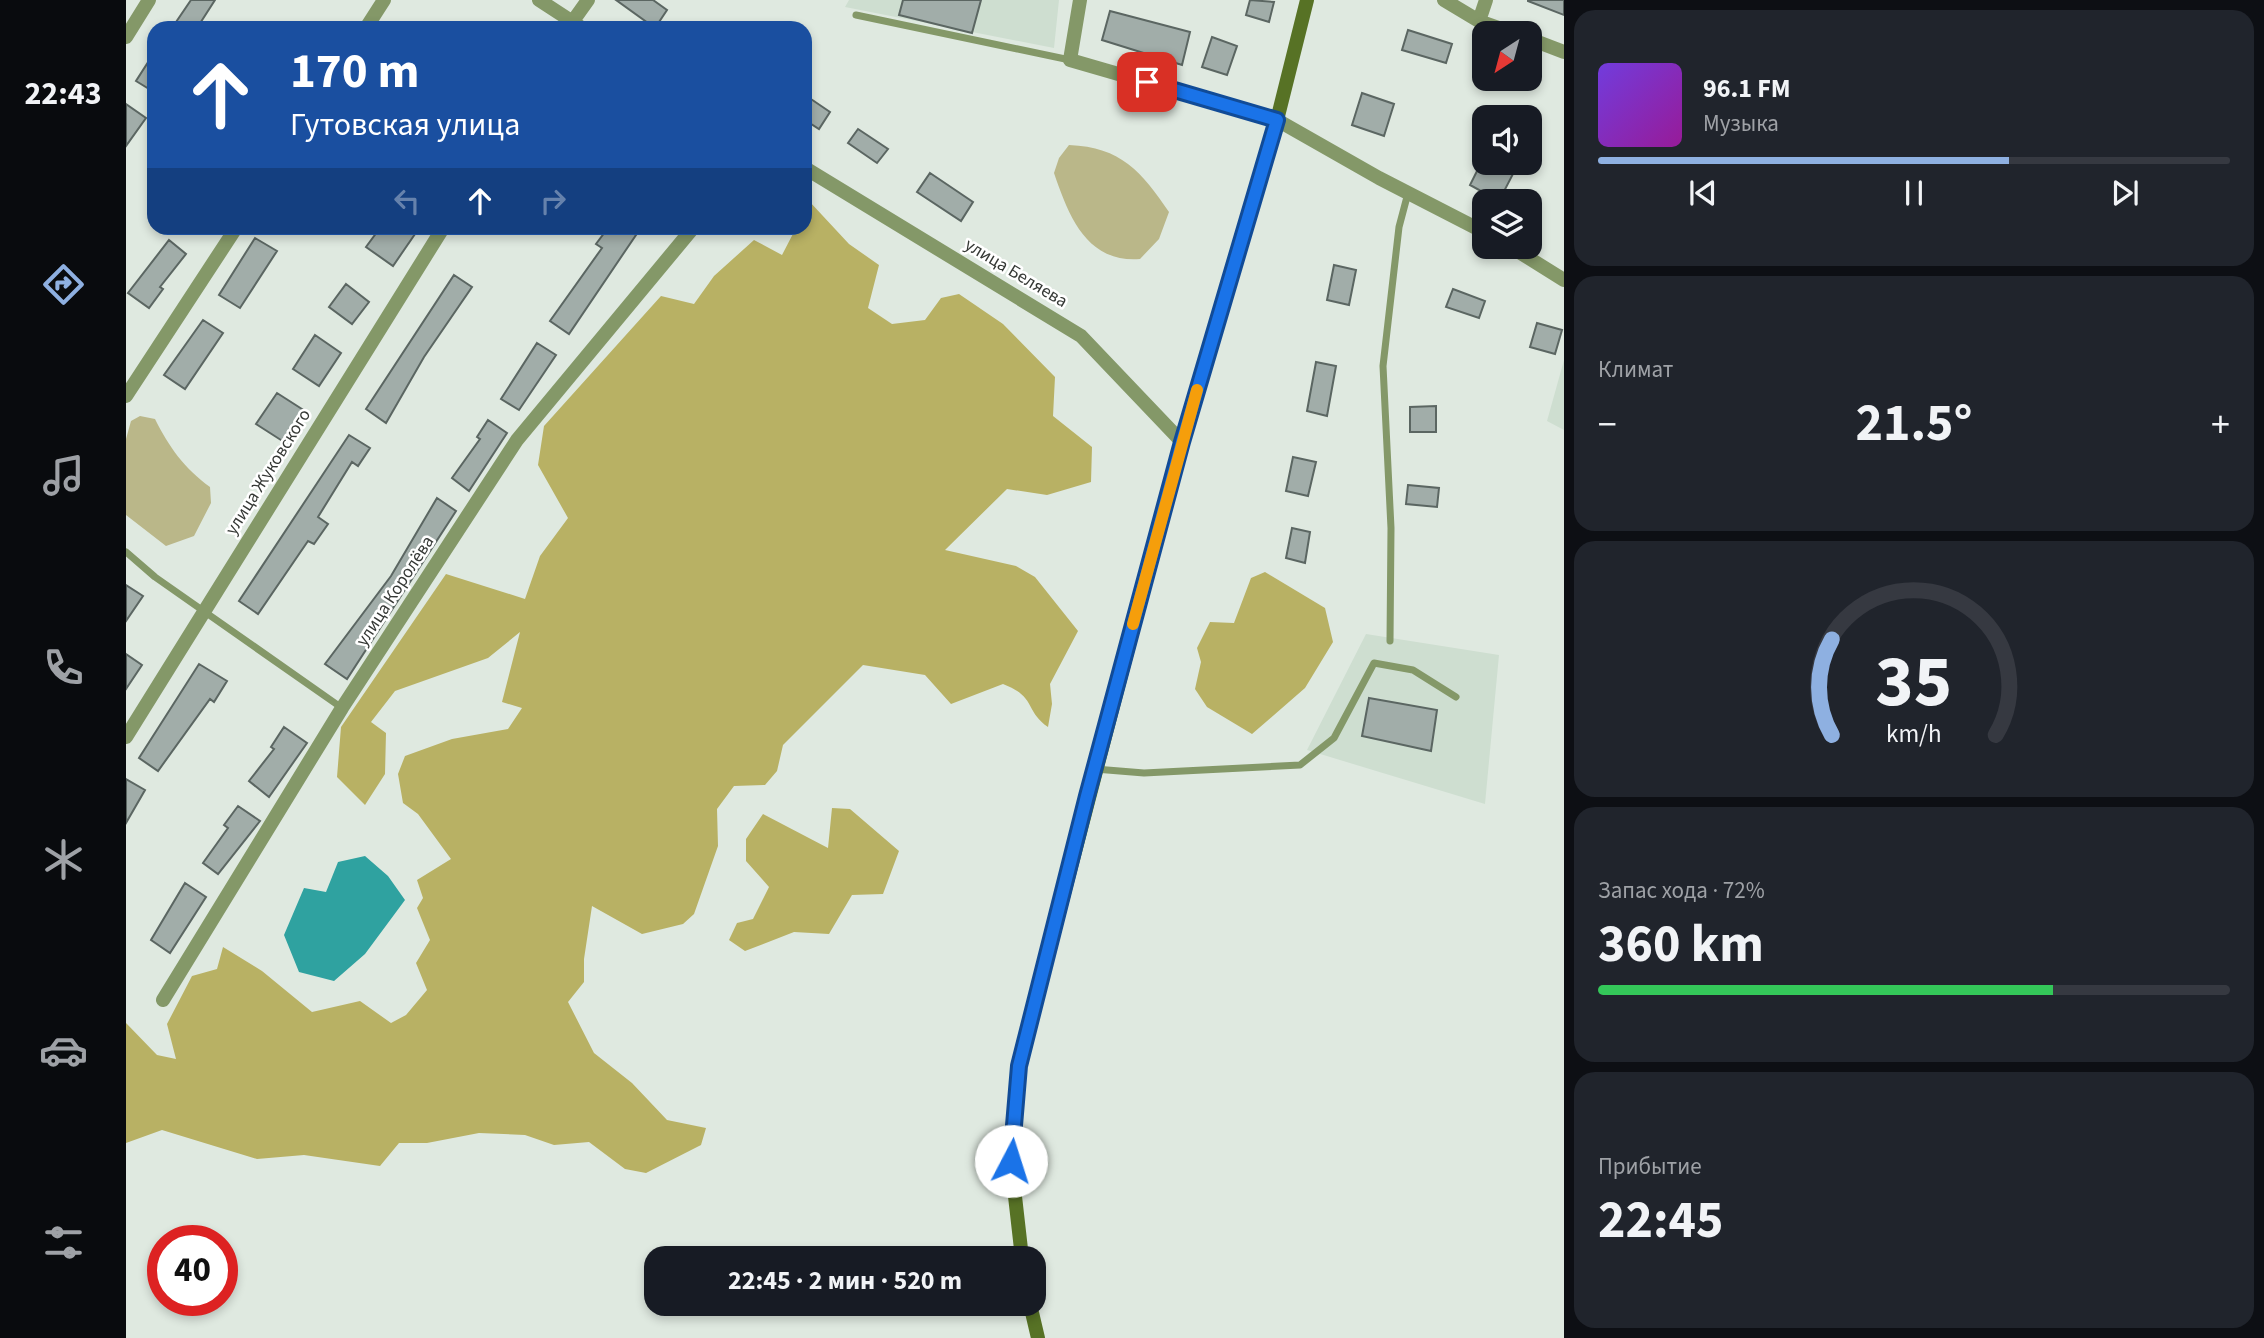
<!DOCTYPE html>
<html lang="ru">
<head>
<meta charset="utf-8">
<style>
  :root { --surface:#171b24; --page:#20242c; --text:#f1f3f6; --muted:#9ea1a6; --line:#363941; --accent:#8eb0e1 }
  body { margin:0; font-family:"Source Sans 3",sans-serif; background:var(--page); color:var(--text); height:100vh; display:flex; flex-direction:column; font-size:26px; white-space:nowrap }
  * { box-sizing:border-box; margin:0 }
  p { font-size:23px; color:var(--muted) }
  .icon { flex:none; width:38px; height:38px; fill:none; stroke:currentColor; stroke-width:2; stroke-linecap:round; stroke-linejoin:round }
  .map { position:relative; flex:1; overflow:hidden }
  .panel { display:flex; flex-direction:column; gap:10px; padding:10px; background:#0d0f14; width:700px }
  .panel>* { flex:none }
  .banner { position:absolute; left:21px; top:21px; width:665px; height:214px; border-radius:21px; box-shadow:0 4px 10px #0003; background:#1a4fa0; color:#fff; overflow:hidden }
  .needle { width:46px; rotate:216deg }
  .controls { position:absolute; left:1346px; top:21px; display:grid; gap:14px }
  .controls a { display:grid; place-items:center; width:70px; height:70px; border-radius:14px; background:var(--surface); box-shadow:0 4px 10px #0003; font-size:35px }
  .speed { position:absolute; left:21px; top:1225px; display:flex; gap:14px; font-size:35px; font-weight:700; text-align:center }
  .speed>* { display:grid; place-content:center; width:91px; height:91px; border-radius:50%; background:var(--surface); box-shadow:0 4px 10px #0003; line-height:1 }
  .speed .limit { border:10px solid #d22; background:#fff; color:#111 }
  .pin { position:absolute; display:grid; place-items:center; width:60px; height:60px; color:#fff; margin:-30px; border-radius:14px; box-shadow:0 4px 10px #0006 }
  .me { position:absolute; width:77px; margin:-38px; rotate:5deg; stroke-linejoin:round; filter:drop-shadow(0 0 5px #0008) }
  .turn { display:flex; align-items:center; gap:24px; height:147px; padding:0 28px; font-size:32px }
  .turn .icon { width:91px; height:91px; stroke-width:2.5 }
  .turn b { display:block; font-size:49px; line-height:60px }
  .lanes { display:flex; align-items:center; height:66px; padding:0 28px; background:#0003; justify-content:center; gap:35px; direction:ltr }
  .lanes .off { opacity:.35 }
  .big { font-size:52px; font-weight:700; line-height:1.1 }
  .panel .card { flex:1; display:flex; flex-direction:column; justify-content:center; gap:10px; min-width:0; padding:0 24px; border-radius:21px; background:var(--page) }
  .panel .dial { align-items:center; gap:0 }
  .dial svg { height:182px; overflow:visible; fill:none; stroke:var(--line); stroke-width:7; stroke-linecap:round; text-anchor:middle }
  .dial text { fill:var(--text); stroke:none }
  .song { display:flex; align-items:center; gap:21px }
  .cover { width:84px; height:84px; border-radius:10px; background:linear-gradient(135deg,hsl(260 70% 55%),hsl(300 70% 35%)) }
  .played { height:7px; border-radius:4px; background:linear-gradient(90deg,var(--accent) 65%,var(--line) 65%) }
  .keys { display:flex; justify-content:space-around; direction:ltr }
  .heat { display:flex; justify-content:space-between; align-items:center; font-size:38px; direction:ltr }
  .charge { height:10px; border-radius:5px; background:linear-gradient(90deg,#34c759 72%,var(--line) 0) }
  .trip { position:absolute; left:518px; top:1246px; width:402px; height:70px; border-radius:21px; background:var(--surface); box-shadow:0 4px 10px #0003; font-weight:700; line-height:70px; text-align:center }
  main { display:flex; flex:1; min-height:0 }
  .tabs { display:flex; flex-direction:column; width:126px; justify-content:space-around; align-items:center; background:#090b0e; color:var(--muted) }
  .tabs .icon { width:49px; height:49px }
  .tabs .on { color:var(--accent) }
  .tabs b { font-size:32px; color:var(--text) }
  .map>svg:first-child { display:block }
</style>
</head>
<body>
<main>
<nav class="tabs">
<b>22:43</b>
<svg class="icon on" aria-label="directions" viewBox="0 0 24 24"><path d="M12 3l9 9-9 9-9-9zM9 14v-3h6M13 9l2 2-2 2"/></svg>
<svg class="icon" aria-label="music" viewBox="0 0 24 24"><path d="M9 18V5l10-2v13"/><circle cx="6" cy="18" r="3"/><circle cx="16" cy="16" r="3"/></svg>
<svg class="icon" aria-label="phone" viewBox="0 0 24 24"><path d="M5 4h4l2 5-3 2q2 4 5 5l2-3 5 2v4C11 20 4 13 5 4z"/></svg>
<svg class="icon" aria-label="climate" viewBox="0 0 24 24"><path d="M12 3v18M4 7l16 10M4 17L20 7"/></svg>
<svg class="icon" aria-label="car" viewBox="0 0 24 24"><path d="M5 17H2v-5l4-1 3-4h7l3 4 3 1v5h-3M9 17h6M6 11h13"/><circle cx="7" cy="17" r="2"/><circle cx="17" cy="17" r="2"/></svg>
<svg class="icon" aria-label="filters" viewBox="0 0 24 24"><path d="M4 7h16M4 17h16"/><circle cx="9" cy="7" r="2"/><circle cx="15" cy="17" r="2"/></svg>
</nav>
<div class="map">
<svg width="1438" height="1338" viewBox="0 0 1438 1338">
  <rect width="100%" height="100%" fill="#dfe9e0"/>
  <path fill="#ceded0" d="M 723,0 L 933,0 L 928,48 L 719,7 Z
    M 1438,360 L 1438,430 L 1421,421 Z
    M 1240,634 L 1373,655 L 1359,804 L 1181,750 Z"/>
  <path fill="#bab789" d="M 943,145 C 995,147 1016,172 1043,212 L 1033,239 L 1014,259 C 961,263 943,217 928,173 L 933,158 Z
    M 14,416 L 29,419 C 43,447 58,468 84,487 L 85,503 L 68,536 L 40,546 L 0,515 L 0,439 L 5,421 Z"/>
  <path fill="#b8b164" d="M 683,201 L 723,244 L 753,265 L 742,308 L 766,324 L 799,320 L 815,298 L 833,294 L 877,324 L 929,377 L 927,416 L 966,447 L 965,482 L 921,495 L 881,489 L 819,550 L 890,566 L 909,577 L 952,631 L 924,684 L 926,704 L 922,727 C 898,710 911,697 877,684 L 825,704 L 799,675 L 737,665 L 657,745 L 651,771 L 639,785 L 608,786 L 591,809 L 592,846 L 568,914 L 557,924 L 516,934 L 466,906 L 458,959 L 458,982 L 442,1002 L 468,1053 L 506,1083 L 541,1120 L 580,1128 L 575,1145 L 520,1173 L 499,1169 L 463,1142 L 428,1145 L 399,1135 L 353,1133 L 301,1143 L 273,1143 L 254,1166 L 178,1155 L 131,1159 L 36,1130 L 0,1143 L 0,1023 L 31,1055 L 50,1059 L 41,1024 L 66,976 L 91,969 L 97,947 L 136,971 L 186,1012 L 234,1001 L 265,1023 L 280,1015 L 301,990 L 290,963 L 304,940 L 291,908 L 297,898 L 291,880 L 325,859 L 292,814 L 277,803 L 272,774 L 279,756 L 326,739 L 382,729 L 396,708 L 376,702 L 394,632 L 362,658 L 269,691 L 245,722 L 260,733 L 259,774 L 239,805 L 211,777 L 215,727 L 320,574 L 399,599 L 414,556 L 442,518 L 412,465 L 418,426 L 535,296 L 568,304 L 588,276 L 628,240 L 656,255 L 670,228 L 679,228 L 679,210 Z
    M 1139,572 L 1199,608 L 1207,642 L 1179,688 L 1126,734 L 1081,707 L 1069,689 L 1075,662 L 1071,648 L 1084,622 L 1108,623 L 1125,578 Z
    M 706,808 L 724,809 L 773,851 L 757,894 L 726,895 L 703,934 L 668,932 L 619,951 L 603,940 L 611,923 L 627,919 L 643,887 L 620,861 L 620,839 L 637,814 L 702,848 Z"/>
  <path fill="#2fa2a0" d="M 239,856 L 262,876 L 279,900 L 239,954 L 208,981 L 173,972 L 158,935 L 178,888 L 200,892 L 212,862 Z"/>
  <path fill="#a1ada9" stroke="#5b6662" stroke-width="2" d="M 65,0 L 89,0 L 71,28 L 46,28 Z
    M 490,0 L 527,0 L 541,10 L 529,28 Z
    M 777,0 L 855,0 L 846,33 L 773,15 Z
    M 1124,0 L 1148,2 L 1143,22 L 1120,15 Z
    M 1402,0 L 1438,0 L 1438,15 L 1402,1 Z
    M 984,11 L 1064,32 L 1056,65 L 976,40 Z
    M 1282,30 L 1326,44 L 1320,63 L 1276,50 Z
    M 1086,37 L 1111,46 L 1101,75 L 1076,67 Z
    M 28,53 L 28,92 L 10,81 Z
    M 1236,93 L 1268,104 L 1258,136 L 1226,125 Z
    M 679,95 L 704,112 L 693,129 L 679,120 Z
    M 0,104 L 20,118 L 0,146 Z
    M 732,129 L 762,149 L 751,163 L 722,143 Z
    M 1355,163 L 1372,163 L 1388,172 L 1373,201 L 1344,185 Z
    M 804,173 L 847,202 L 835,221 L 791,192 Z
    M 254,228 L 280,228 L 289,234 L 267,266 L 240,247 Z
    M 482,228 L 499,228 L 510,235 L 443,334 L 424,321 L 476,248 L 470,244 Z
    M 129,238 L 151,251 L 114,308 L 93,295 Z
    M 43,240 L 60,254 L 34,287 L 37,289 L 23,308 L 2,293 Z
    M 1208,265 L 1230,270 L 1223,305 L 1201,300 Z
    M 328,275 L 346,287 L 298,357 L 260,423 L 240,409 Z
    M 220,284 L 243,302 L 226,324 L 203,307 Z
    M 1327,289 L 1359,301 L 1353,318 L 1320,307 Z
    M 77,320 L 97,333 L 59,389 L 38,375 Z
    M 1411,323 L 1436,330 L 1429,354 L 1404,347 Z
    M 189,335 L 215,353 L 193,386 L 167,369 Z
    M 411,343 L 430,355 L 393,410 L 375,399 Z
    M 1190,362 L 1210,366 L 1201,416 L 1181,411 Z
    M 151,393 L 179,411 L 158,442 L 130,424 Z
    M 1310,406 L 1310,432 L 1284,432 L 1284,407 Z
    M 362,420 L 381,433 L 343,491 L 326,478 L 354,439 L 351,437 Z
    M 223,435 L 244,448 L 232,466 L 226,462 L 192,517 L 202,524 L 188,544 L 182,541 L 132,614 L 113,601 Z
    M 1167,457 L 1190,462 L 1182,496 L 1160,491 Z
    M 1282,485 L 1313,488 L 1311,507 L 1280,504 Z
    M 311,498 L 330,511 L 221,679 L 199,664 L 265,576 Z
    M 1166,528 L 1184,532 L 1179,563 L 1160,558 Z
    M 0,585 L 17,596 L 0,621 Z
    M 0,654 L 16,665 L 0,689 Z
    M 73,664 L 101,681 L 88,702 L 84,699 L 32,771 L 13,758 Z
    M 1243,698 L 1311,710 L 1305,751 L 1236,736 Z
    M 158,727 L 181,743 L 143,797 L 123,781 L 148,749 L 145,747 Z
    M 0,779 L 19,790 L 0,823 Z
    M 112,806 L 134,821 L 92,874 L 77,863 L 102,828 L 98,825 Z
    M 59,883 L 80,897 L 44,953 L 25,940 Z"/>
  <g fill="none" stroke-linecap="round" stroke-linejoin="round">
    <path stroke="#849868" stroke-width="7" d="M 730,15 L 944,60
      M 0,552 L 29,577 L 216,708
      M 1264,641 L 1265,528 L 1257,366 L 1273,227 L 1282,193
      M 969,769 L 1018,773 L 1174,765 L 1208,738 L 1248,663 L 1287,670 L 1330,697"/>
    <path stroke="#849868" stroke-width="14" d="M 413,0 L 456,28
      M 954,0 L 944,60 L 1151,120 L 1253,178 L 1358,232
      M 1318,0 L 1353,21 L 1387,33
      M 1353,21 L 1360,0
      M 240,28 L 258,0
      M 442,28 L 462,0
      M 0,37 L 23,0
      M 1404,39 L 1438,52
      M 679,168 L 955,336 L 1056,442
      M 1385,247 L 1438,280
      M 0,396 L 110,228
      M 0,737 L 317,228
      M 37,1000 L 216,708 L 391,440 L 567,228"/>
    <path stroke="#577225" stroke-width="14" d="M 896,1258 L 885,1161 L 893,1066 L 1056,442 L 1144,148 L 1181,0
      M 904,1304 L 912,1338"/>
  </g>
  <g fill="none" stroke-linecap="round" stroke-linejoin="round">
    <g stroke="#114b97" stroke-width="18">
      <path id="route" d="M 885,1161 L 893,1066 L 961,796 L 1056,442 L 1151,120 L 1021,82"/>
    </g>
    <use href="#route" stroke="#1a73e8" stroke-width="12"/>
    <path stroke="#f59e0b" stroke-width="12" d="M 1007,624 L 1071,390"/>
  </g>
  <g text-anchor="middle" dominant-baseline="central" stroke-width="5" stroke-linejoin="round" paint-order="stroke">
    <g font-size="18" fill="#353835" stroke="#fff">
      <text transform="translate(890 273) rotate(31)">улица Беляева</text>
      <text transform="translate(142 472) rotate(-58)">улица Жуковского</text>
      <text transform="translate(269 591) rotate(-57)">улица Королёва</text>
    </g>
  </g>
</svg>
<div class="controls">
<a><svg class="needle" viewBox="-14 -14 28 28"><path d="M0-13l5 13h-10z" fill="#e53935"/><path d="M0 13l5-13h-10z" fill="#9ea1a6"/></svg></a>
<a><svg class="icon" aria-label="sound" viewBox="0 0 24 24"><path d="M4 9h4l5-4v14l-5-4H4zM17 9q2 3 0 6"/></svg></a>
<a><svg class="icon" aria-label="layers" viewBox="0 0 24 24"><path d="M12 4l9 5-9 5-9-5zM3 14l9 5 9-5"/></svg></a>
</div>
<div class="speed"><div class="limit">40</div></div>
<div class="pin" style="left:1021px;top:82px;background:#d93025"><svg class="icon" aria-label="arrive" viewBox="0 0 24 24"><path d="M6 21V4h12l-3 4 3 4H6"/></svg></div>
<svg class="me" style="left:885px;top:1161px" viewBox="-20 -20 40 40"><circle r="19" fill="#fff"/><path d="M0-13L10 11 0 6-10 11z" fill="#1a73e8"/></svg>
<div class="trip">22:45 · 2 мин · 520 m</div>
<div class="banner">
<div class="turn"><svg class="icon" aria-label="ahead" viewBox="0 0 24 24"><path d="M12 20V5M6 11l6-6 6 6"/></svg><div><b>170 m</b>Гутовская улица</div></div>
<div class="lanes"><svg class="icon off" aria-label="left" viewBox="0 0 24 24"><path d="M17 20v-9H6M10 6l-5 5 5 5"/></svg><svg class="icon" aria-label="ahead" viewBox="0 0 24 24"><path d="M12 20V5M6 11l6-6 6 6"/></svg><svg class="icon off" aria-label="right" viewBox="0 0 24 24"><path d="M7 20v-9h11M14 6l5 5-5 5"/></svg></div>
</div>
</div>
<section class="panel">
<div class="card">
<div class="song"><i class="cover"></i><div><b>96.1 FM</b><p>Музыка</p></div></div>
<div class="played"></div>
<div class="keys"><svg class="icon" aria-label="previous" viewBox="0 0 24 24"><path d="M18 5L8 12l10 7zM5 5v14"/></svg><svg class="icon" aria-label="pause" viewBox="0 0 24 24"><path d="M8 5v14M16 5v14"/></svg><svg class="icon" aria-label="next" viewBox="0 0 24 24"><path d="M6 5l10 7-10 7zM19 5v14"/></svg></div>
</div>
<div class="card"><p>Климат</p>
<div class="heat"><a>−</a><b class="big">21.5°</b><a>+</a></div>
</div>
<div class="card dial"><svg viewBox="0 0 100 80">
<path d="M14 69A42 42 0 1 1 86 69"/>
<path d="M14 69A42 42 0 0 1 14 27" stroke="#8eb0e1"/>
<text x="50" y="56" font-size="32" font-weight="700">35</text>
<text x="50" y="72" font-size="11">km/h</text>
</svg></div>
<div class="card"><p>Запас хода · 72%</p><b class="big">360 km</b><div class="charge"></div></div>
<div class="card"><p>Прибытие</p><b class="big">22:45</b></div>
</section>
</main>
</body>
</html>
